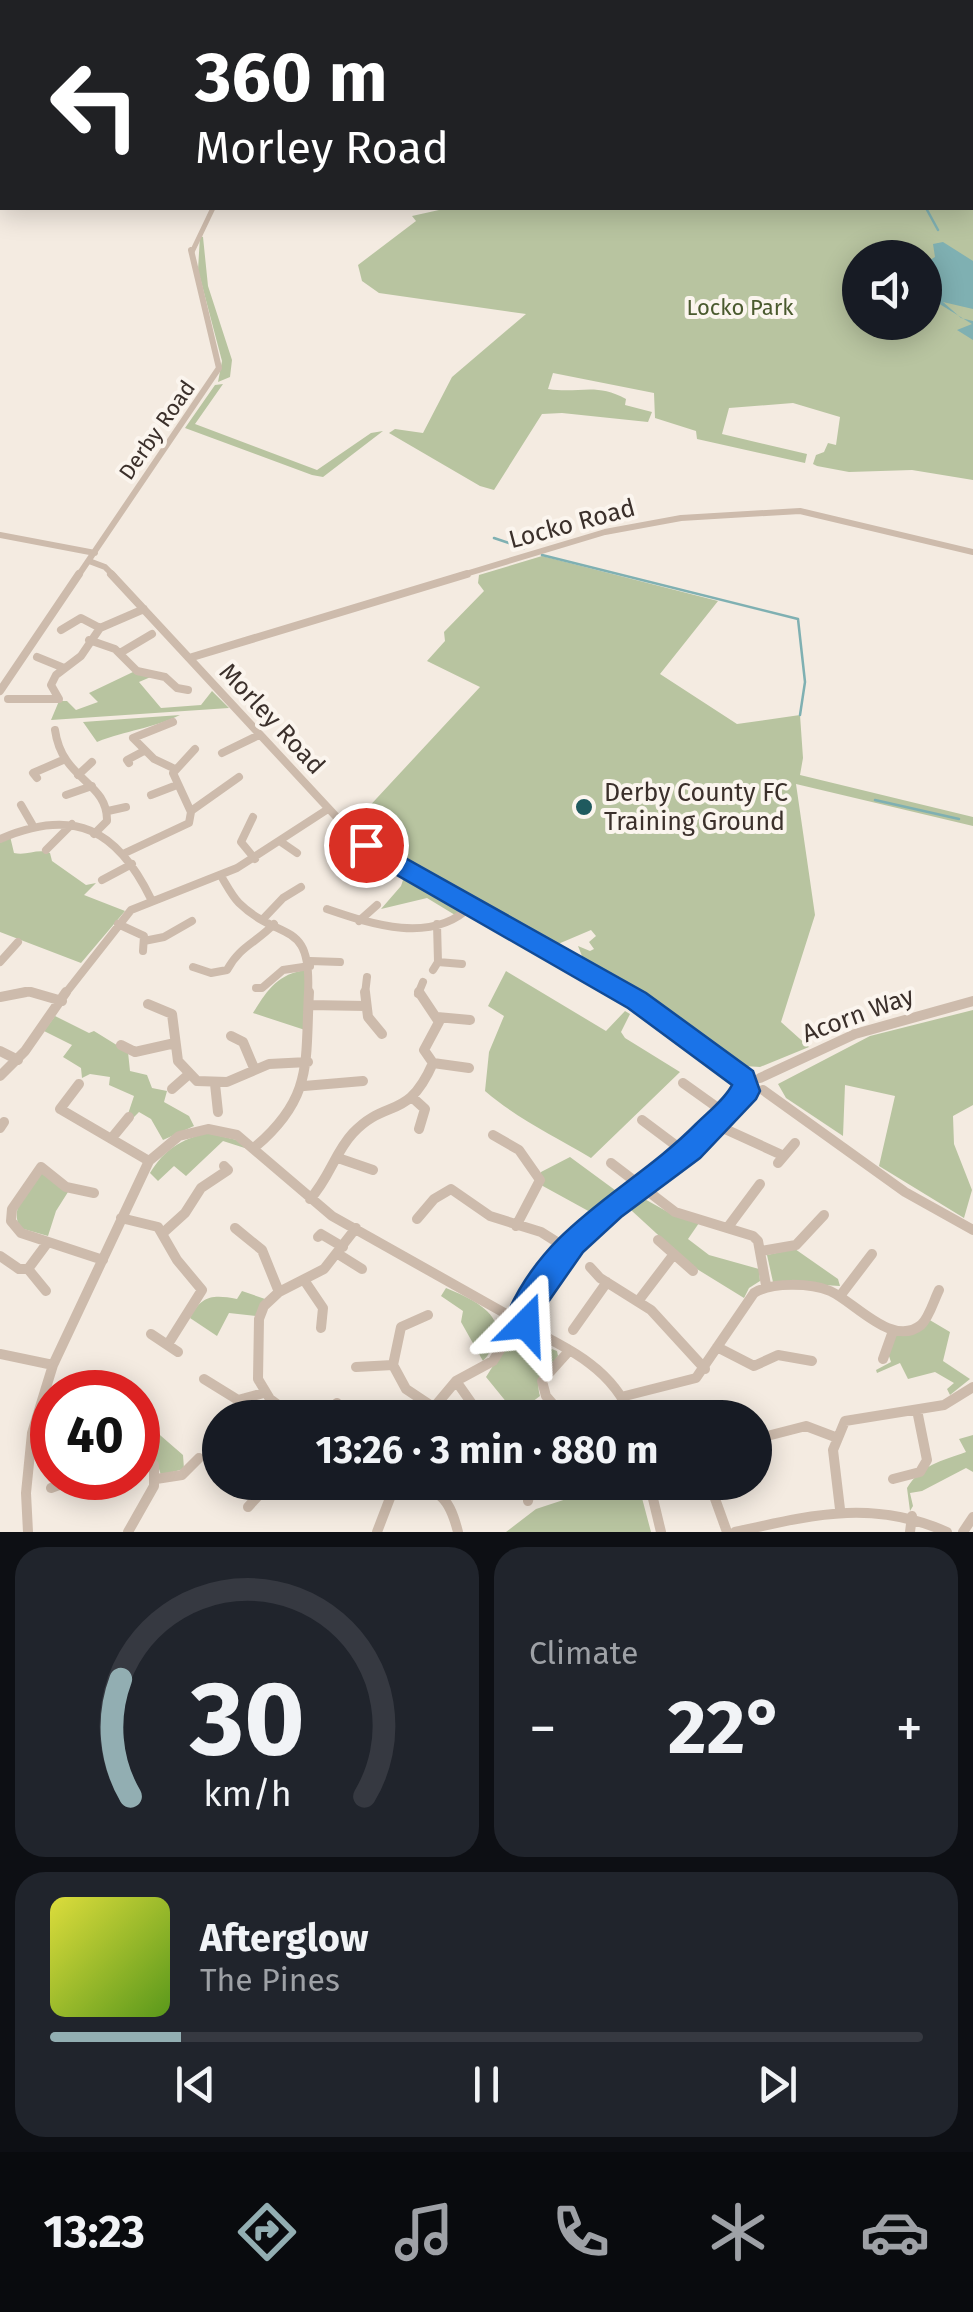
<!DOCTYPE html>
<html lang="en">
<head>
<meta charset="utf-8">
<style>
  :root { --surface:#171b24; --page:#20242c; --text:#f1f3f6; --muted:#9ea1a6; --line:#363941; --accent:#92aeb2 }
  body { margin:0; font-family:"Fira Sans",sans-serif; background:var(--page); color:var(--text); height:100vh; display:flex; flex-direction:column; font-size:38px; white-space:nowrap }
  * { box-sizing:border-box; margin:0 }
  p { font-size:32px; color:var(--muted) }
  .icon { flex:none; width:55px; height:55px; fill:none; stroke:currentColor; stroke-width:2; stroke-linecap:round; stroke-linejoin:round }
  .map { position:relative; height:1532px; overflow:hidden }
  .side { display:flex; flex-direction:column; gap:15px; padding:15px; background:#0d0f14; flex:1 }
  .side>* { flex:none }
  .guide { position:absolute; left:0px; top:0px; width:975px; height:210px; box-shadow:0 5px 25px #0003; background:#202124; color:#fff; overflow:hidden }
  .tools { position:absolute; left:842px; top:240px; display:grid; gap:20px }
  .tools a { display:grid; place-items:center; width:100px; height:100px; border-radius:50%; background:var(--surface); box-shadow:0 5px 25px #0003; font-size:50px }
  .speed { position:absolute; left:30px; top:1370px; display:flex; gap:20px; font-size:50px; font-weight:700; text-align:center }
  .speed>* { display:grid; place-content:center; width:130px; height:130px; border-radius:50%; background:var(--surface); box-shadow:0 5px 25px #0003; line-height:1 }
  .speed .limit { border:15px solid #d22; background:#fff; color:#111 }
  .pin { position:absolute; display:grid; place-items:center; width:85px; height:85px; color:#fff; margin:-42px; border:5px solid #fff; border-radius:50%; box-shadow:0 2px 10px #0007 }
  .me { position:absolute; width:110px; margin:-55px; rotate:21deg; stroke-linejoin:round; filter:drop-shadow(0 0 8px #0008) }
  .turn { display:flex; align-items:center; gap:35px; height:210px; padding:0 30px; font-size:45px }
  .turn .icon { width:130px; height:130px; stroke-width:2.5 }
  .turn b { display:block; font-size:70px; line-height:85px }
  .big { font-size:75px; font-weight:700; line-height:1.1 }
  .side .tile { flex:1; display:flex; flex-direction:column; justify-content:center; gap:15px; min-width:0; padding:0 35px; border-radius:30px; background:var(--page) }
  .side .dial { align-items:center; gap:0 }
  .dial svg { height:260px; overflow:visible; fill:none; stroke:var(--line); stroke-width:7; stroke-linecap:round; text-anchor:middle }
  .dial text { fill:var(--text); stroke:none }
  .song { display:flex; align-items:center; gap:30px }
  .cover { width:120px; height:120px; border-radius:15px; background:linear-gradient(135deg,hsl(60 70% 55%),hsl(90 70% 35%)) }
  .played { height:10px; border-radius:5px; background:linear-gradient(90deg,var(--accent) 15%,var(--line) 15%) }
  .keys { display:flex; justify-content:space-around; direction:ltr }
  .heat { display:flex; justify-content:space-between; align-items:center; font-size:55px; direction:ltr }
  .side .tiles { flex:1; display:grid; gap:15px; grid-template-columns:1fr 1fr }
  .tile:last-child { grid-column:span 2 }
  .trip { position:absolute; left:202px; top:1400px; width:570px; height:100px; border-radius:50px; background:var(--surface); box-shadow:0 5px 25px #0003; font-weight:700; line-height:100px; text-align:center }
  .tabs { display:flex; height:160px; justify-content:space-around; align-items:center; background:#090b0e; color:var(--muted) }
  .tabs .icon { width:70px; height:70px }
  .tabs .selected { color:var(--accent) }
  .tabs b { font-size:45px; color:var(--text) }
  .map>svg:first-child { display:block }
</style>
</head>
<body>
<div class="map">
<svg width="973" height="1532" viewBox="0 0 973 1532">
  <rect width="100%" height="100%" fill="#f4ebe1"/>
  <path fill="#b8c4a0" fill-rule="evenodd" d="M 973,80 L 973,480 L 912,470 L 849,472 L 817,466 L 813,464 L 816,455 L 824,452 L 828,443 L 836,445 L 840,417 L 793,403 L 729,408 L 722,434 L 807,454 L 805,463 L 697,439 L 696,431 L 655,418 L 654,393 L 553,373 L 548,389 C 580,394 595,382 626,399 L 625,405 L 652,412 L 648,422 L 562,413 L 542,414 L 494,490 L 480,486 L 389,433 L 395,429 L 423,433 L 452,377 L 526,314 L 379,293 L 362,281 L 358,265 L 416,221 L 412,216 L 448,208 L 972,208 ZM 860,258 L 925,258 L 925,322 L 860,322 Z
    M 200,236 L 203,237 L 208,286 L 232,360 L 230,377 L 218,382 L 222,361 L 198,270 Z
    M 223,384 L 195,424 L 317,470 L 371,433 L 383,431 L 323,477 L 312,475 L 185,428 L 215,385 Z
    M 542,556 L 718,601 L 660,674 L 737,724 L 800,715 L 803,758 L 800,775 L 973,817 L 973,826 L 796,784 L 815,915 L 781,1022 L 809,1047 L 760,1067 L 744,1066 L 727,1060 L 651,1002 L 579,962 L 582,956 L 578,946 L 590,951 L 594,949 L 589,942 L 596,936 L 591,930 L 551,947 L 368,844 L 351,826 L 480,687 L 427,661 L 445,641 L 444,632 L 484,591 L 478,583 L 479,575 Z
    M 133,672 L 153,676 L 139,682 L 161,708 L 201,705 L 212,691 L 229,708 L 51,720 L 59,701 L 67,701 L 76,710 L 98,702 L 89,693 Z
    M 180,715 C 151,729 127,730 97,742 L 83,722 Z
    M 10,836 L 14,853 C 27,856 38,848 50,853 L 52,861 L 86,885 L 96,883 L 84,895 L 125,911 L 81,963 L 0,932 L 0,843 Z
    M 405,874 L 460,907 L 461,911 L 455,915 L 427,898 L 381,909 L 401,886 Z
    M 306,970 L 305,1030 L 253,1013 C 268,989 278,974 306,970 Z
    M 506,971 L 606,1031 L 625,1011 L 630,1014 L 621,1032 L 625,1038 L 680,1072 L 591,1158 C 553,1135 519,1120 485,1091 L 489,1052 L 504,1016 L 488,1006 Z
    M 973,1010 L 973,1105 L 953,1116 L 954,1144 L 972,1190 L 964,1218 L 879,1166 L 895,1096 L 845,1085 L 843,1136 L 786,1098 L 778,1084 L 870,1036 Z
    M 55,1016 L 89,1033 L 94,1031 L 128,1052 L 130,1071 L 147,1075 L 152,1088 L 167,1091 L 164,1102 L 189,1116 L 194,1126 L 163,1140 L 151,1119 L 139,1112 L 133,1118 L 128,1114 L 134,1096 L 109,1085 L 110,1077 L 90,1074 L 82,1078 L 81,1068 L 63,1057 L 72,1045 L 44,1031 Z
    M 207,1133 L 237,1140 L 251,1150 L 223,1141 L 186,1176 L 174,1166 L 158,1181 L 150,1173 C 165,1149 180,1140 207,1133 Z
    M 570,1157 L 619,1193 L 592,1213 L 541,1185 L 541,1172 Z
    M 40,1172 L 68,1192 L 56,1211 L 48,1236 L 20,1228 C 9,1207 29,1189 40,1172 Z
    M 641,1197 L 675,1216 L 699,1223 L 688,1239 L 709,1255 L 759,1269 L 760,1281 L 749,1288 L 744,1298 L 692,1266 L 632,1211 L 630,1206 Z
    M 795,1249 L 838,1279 L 840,1286 L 773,1282 L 767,1255 Z
    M 446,1288 C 481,1302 518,1322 483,1361 L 461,1322 L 463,1311 L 441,1296 Z
    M 242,1291 L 265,1299 L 256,1316 L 229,1313 L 217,1336 L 190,1318 C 201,1296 212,1294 237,1299 Z
    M 928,1319 L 950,1332 L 943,1361 L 970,1379 L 950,1395 L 947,1389 L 954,1383 L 935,1372 L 908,1379 L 900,1363 L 877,1373 L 876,1370 L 891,1362 L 888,1353 L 894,1334 Z
    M 520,1337 L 557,1351 L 558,1356 C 547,1371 534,1375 540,1396 L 528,1405 L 523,1416 L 512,1409 L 486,1377 L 508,1342 Z
    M 138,1416 L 183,1455 L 184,1469 L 161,1475 L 157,1463 L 138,1449 Z
    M 973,1435 L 973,1472 L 966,1468 L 922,1491 L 910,1493 L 913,1506 L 910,1511 L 907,1488 C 921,1465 941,1461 966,1452 L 959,1439 Z
    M 618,1482 L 638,1483 L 651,1532 L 506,1532 L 536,1509 Z"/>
  <path fill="#7fb0b2" d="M 943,242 L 973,261 L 973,309 L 943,302 L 961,318 L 973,321 L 973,340 L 957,330 L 972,324 L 925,295 L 925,263 L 935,257 L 933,244 Z"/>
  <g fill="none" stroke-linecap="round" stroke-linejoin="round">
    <path stroke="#7fb0b2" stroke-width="2.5" d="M 463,0 L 477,2
      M 94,2 L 98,0
      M 926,208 L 938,230
      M 494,538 L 524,548
      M 542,555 L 798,619 L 805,682 L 800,715
      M 875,800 L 959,819"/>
    <path stroke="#cdbbac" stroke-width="5" d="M 45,0 L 57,2
      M 192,252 L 213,208"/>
    <path stroke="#cdbbac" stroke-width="6" d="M 0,535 L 95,553
      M 89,561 L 105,567 L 114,576
      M 78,576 L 219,368 L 191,250
      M 459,576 L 605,532 L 681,518 L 800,511 L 973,552"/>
    <path stroke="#cdbbac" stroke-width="8" d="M 111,574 L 356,838 L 627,994
      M 61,630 L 81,618 L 100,628
      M 89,640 L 115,649 L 137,671 L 165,677 L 177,688 L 188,690
      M 120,653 L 152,634
      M 37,657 L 64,668
      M 189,658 L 467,574
      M 0,691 L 79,574
      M 8,699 L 59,699 L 51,685 L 56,675 L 81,656 L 100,628 L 144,609
      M 173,722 L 133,738 L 154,759 L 175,769
      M 55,730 C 62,781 108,781 107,821 L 94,834
      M 222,753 L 259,735
      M 129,763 L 127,760 L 144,751
      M 78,775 L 92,762
      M 37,778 L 33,773 L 63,760
      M 66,795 L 92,786
      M 151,795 L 177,785
      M 21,805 L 32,824
      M 108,811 L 126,807
      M 191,811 L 239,777
      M 253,817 L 241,842 L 255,859
      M 0,839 C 74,807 117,829 151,899
      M 281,842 L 297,853
      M 46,850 L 72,824
      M 125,853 L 189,823 L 191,812 L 173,773 L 195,749
      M 221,876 C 226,884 232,896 239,903 C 280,943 312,917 308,994
      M 102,880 L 132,864
      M 327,909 C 371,924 432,945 471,906
      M 264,918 L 283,898 L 301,887
      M 359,921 L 377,905
      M 118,924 L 144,936 L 143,951
      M 144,941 L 164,937 L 192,921
      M 310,961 L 340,962
      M 0,962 L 18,942
      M 438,962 L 462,964
      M 193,967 L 211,973 L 227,970 C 240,946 256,943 274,924
      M 433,970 L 438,962 L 437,924
      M 256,988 L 262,988 L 283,970 L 310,966
      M 14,994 L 29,991 L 39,994
      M 65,994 L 131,910 L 237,868 L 328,809
      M 365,994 L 367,977
      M 418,994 L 423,982"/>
    <path stroke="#cdbbac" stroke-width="10" d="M 31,992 L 62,1001
      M 365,992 L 368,1017 L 382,1034
      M 623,992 L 744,1079
      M 0,997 L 26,992
      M 148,1004 L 172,1014 L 178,1061 L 197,1081 L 227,1082 L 269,1064 L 308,1062
      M 309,1005 L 366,1006
      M 437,1017 L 470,1020
      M 231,1036 L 243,1042 L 254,1068
      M 121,1045 L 135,1052 L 175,1043
      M 0,1051 L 18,1060
      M 433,1063 L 469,1068
      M 0,1076 L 25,1051 L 66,992
      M 760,1078 L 855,1034 L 973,1001
      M 683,1083 L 725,1113
      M 79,1084 L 60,1109 L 149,1161
      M 215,1084 L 218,1112
      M 304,1086 L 363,1081
      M 172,1089 L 188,1075
      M 763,1090 L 905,1192 L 973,1230
      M 414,1099 L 425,1109 L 419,1129
      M 642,1120 L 686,1153
      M 714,1124 L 784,1156
      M 0,1128 L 4,1122
      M 493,1135 L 519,1150 L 540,1180 L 516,1226
      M 111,1139 L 129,1117
      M 255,1147 C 314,1097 305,1062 309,992
      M 338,1158 L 373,1170
      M 611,1163 L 675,1212 L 753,1236 L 758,1241 L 766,1285
      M 778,1163 L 795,1143
      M 94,1193 L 66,1187 L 41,1167 L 12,1209 L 11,1221 L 21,1233 L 103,1260
      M 310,1199 C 329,1179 335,1152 353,1133 C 387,1097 407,1122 433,1063 L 424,1050 L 439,1022 L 419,992
      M 121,1218 L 158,1227 L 177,1260 L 202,1290 L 168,1344
      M 417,1219 L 434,1199 L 451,1189 L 490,1216 L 541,1232 L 568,1249
      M 728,1227 L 760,1184
      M 235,1228 L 262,1250 L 279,1292
      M 164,1232 L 185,1213 L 201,1188 L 228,1170 L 224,1166
      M 318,1237 L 321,1234 L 343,1247
      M 658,1240 L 693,1271
      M 761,1251 L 796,1245 L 824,1215
      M 338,1254 L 362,1269
      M 0,1256 L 19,1269 L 28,1269 L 48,1242
      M 590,1267 L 600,1278 L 651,1310 L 705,1369
      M 28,1269 L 46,1291
      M 304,1280 L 323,1308 L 321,1328
      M 840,1296 L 872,1254
      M 639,1300 L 674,1254
      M507 1320a10 10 0 1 1 20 0a10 10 0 1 1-20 0Z
      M 523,1312 L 581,1234 L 674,1164 L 747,1091
      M 428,1315 L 401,1327 L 393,1365 L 406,1389 L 433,1407
      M 525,1327 C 570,1349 613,1369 632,1418
      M 573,1330 L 607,1282
      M 151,1334 L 178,1352
      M 717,1347 L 754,1366 L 778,1355 L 812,1361
      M 0,1354 L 53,1365
      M 883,1359 L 893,1331
      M 356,1367 L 393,1365
      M 204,1379 L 238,1400 L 264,1393
      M 456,1381 L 482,1418
      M 101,1383 L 114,1392
      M 625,1396 L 696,1378 L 754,1293 C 771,1282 811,1283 830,1291 C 855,1302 892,1348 921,1325 C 929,1318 934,1300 939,1290
      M 138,1411 L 145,1417
      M 296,1418 L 270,1399 L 258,1379 L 259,1319 L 264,1306 L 279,1292 L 324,1269 L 356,1228
      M 320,1418 L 337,1403
      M 425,1418 L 456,1381 L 493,1361 L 513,1329
      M 565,1418 L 546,1396 L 542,1381 L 569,1351
      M 771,1435 L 806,1426 L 835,1437
      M 156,1479 L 182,1475 L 199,1458
      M 893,1479 L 920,1472 L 927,1460 L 917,1410
      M 524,1482 L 531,1487 L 528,1501
      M 649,1482 L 661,1532
      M 709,1482 L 727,1532
      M 395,1486 C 436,1490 447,1489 458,1532
      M 51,1488 L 78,1478
      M 248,1507 L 271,1482
      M 840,1509 L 833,1450 L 845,1421 L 944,1405 L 973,1387
      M 28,1532 L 26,1493 L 32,1433 L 53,1365 L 149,1161 L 179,1136 L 208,1129 L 237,1135 L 332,1216 L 508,1315
      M 128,1532 L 154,1486 L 154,1465 L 138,1452
      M 377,1532 L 395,1485
      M 735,1532 C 812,1515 872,1499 947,1532
      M 910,1532 L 912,1516
      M 963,1532 L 973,1517"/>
  </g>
  <path fill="#1a73e8" stroke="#114b97" stroke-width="2.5" d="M 366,836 L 646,993 L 753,1071 L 760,1091 L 756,1099 L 700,1158 L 621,1217 L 583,1252 L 539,1315 L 542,1324 L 537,1334 L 526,1338 L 516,1334 L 508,1312 C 548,1221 632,1189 696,1124 C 708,1112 725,1099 732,1085 L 628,1008 L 357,852 L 354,845 Z"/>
  <circle fill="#1f5a5e" stroke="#fbf5ee" stroke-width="4" cx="584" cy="807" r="10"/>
  <g text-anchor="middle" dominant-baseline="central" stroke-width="8" stroke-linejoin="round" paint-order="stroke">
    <g font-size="22" fill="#4a5a2e" stroke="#fbf5ee">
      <text x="740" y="307">Locko Park</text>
    </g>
    <g font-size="22" fill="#3b302b" stroke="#fbf5ee">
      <text transform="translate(157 430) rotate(-55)">Derby Road</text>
    </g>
    <g font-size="25" fill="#3b302b" stroke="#fbf5ee">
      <text transform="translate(572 524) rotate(-15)">Locko Road</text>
      <text transform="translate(272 719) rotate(47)">Morley Road</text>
      <text transform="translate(858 1015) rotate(-20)">Acorn Way</text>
    </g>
    <g font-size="25" fill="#3b302b" stroke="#fbf5ee" text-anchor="start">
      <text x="604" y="793">Derby County FC<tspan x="604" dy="29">Training Ground</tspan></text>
    </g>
  </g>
</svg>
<div class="tools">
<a><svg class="icon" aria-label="sound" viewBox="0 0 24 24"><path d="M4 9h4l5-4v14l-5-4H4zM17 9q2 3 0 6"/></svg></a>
</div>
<div class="speed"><div class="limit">40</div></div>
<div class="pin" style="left:366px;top:845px;background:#d93025"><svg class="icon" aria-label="arrive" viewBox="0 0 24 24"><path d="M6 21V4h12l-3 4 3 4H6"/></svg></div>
<svg class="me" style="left:526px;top:1324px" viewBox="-20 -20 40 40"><path d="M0-17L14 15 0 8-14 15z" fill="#1a73e8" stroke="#fff" stroke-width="4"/></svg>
<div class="trip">13:26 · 3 min · 880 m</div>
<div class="guide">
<div class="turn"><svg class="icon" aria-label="left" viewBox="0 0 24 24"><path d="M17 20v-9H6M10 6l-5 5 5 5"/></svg><div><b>360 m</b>Morley Road</div></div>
</div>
</div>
<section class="side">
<div class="tiles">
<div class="tile dial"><svg viewBox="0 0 100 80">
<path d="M14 69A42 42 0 1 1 86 69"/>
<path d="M14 69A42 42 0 0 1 11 33" stroke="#92aeb2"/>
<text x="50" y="56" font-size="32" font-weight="700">30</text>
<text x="50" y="72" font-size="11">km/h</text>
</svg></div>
<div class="tile"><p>Climate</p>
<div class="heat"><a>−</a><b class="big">22°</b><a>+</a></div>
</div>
<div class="tile">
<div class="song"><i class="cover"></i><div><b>Afterglow</b><p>The Pines</p></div></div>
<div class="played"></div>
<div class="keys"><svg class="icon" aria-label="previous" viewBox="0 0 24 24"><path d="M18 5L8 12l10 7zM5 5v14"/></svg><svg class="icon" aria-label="pause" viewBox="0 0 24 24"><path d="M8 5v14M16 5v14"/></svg><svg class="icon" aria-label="next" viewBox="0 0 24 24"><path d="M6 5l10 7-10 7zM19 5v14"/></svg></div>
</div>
</div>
</section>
<nav class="tabs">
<b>13:23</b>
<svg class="icon selected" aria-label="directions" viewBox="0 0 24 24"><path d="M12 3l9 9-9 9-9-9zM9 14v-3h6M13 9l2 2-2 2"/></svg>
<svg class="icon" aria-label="music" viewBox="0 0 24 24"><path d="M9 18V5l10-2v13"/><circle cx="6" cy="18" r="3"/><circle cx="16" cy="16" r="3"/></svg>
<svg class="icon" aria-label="phone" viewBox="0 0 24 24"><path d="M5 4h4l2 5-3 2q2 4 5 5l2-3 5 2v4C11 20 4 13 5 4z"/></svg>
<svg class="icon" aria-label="climate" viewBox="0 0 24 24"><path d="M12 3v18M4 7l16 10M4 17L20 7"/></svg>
<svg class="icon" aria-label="car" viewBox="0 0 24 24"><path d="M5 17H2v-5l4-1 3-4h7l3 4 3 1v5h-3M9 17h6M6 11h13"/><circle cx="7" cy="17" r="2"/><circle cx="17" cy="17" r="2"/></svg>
</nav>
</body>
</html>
